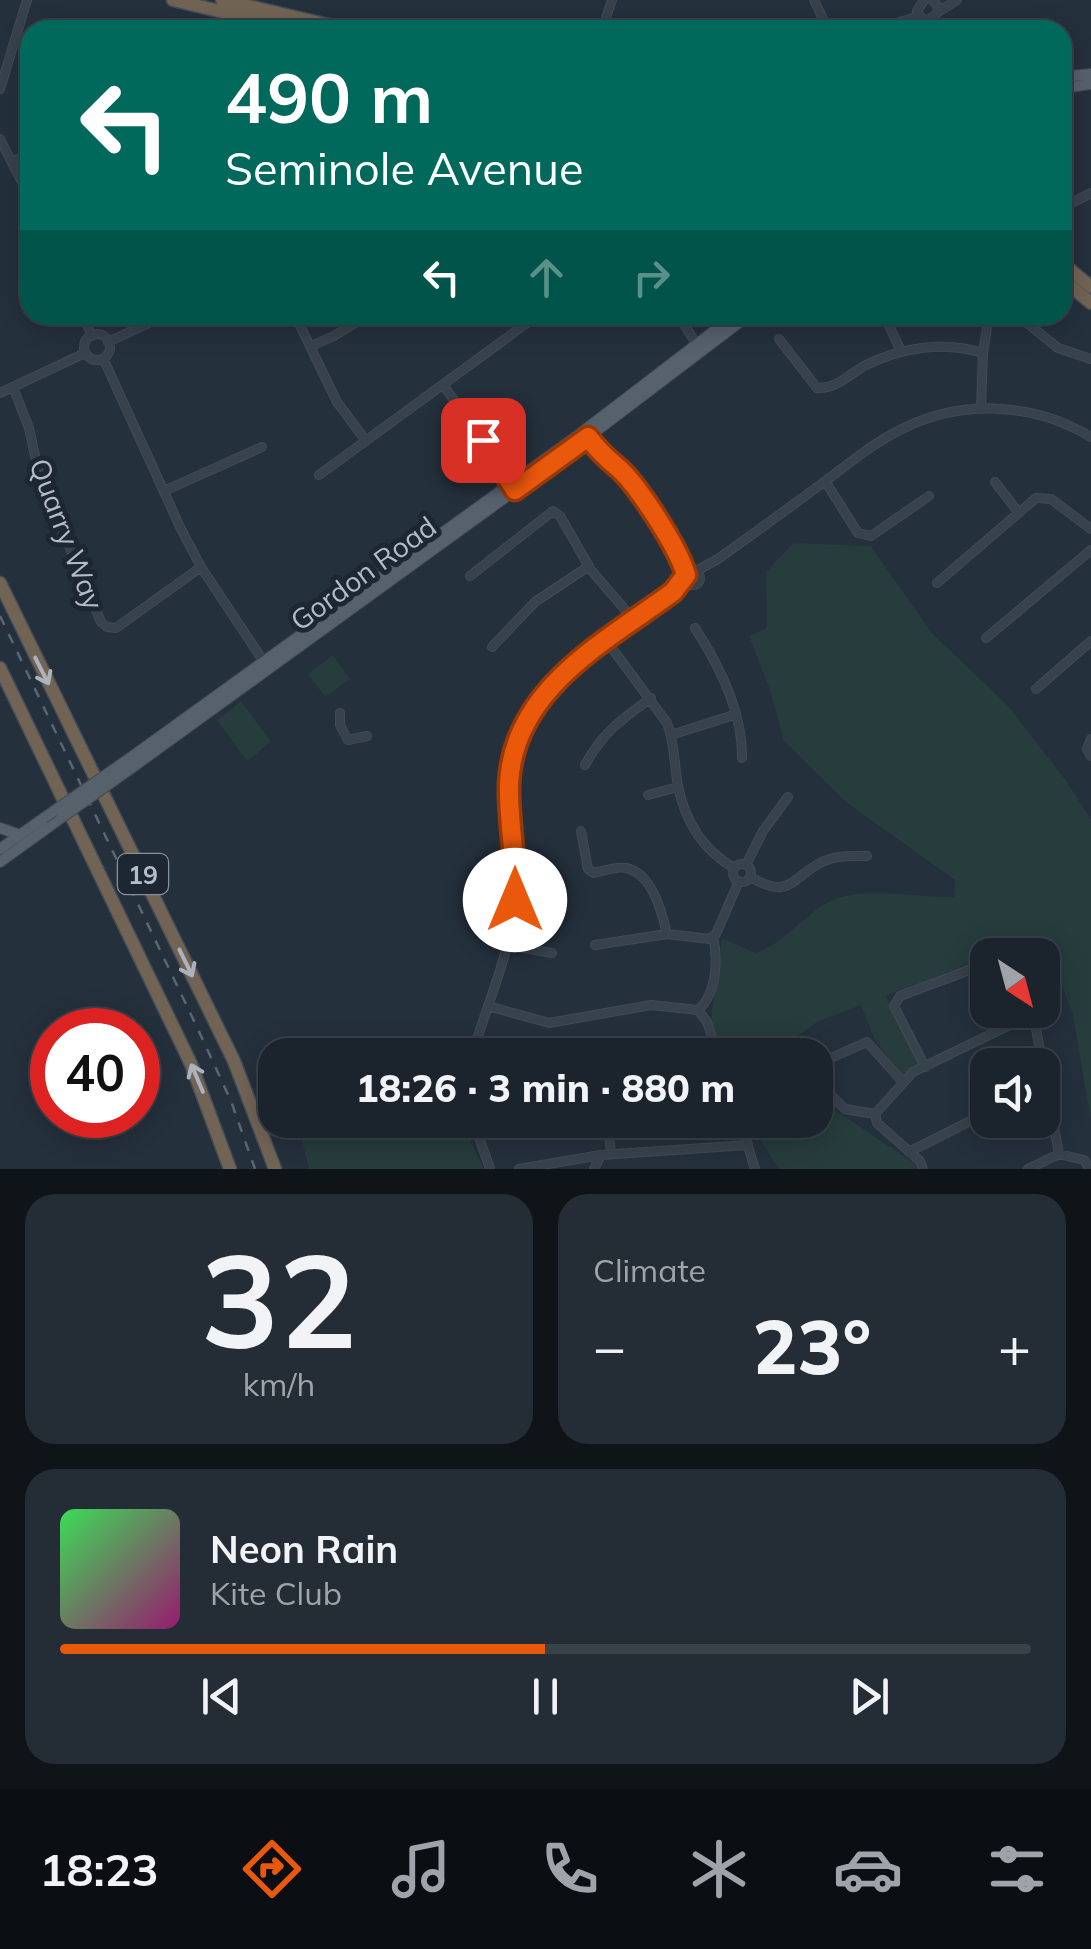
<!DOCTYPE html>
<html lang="en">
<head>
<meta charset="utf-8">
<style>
  :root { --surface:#1b242d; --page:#242c35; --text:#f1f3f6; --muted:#a0a4aa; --line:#394149; --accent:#ea580c }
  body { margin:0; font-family:Mulish,sans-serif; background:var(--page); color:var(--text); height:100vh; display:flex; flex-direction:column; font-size:38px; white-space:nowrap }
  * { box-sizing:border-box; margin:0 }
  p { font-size:32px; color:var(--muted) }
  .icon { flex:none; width:55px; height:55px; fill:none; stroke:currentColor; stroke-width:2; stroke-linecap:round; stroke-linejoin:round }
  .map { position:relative; height:1169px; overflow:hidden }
  .drawer { display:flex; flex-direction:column; gap:25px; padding:25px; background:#0f1419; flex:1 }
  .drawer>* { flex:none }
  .banner { position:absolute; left:20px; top:20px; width:1052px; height:305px; border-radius:30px; box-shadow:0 5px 25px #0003,0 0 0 2px var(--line); background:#00695c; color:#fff; overflow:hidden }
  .needle { width:65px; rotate:144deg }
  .fabs { position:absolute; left:970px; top:938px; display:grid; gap:20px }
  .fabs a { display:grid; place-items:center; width:90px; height:90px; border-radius:20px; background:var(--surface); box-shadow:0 5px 25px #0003,0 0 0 2px var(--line); font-size:50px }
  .speed { position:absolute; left:30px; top:1008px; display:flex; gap:20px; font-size:50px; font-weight:700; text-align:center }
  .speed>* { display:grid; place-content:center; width:130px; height:130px; border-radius:50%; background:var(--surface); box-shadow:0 5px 25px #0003,0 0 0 2px var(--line); line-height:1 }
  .speed .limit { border:15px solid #d22; background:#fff; color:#111 }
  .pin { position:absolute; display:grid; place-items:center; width:85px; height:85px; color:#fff; margin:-42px; border-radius:20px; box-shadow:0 5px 15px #0006 }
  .me { position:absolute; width:110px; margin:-55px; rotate:0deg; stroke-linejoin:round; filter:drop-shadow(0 0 8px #0008) }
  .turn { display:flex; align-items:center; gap:35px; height:210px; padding:0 40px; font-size:45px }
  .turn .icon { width:130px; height:130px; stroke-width:2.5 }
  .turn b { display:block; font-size:70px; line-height:85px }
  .lanes { display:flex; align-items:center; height:95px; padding:0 40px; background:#0003; justify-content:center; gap:50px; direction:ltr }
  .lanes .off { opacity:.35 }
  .big { font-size:75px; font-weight:800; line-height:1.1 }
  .drawer .widget { flex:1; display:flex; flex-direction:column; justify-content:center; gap:15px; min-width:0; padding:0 35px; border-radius:30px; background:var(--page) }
  .drawer .dial { align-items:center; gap:0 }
  .dial b { font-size:130px; line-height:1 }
  .song { display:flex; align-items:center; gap:30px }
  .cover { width:120px; height:120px; border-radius:15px; background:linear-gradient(135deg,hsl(130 70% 55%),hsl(320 70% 35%)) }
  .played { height:10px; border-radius:5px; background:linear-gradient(90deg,var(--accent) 50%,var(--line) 50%) }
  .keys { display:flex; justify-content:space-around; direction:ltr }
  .heat { display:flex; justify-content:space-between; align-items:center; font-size:55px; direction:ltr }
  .drawer .tiles { flex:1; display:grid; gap:25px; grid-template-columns:1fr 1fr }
  .widget:last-child { grid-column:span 2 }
  .trip { position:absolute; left:258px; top:1038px; width:575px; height:100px; border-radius:30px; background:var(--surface); box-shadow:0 5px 25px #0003,0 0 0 2px var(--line); font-weight:800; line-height:100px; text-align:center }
  .tab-bar { display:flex; height:160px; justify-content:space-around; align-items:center; background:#0b0e12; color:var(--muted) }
  .tab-bar .icon { width:70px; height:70px }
  .tab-bar .selected { color:var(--accent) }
  .tab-bar b { font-size:45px; color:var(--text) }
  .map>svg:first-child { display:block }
</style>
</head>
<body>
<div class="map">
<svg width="1091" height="1169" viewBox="0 0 1091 1169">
  <rect width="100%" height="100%" fill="#24303c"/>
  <path fill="#263c3d" d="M 793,543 L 871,546 L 931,632 L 1008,706 L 1065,779 L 1091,819 L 1091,1121 L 1073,1015 L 1044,937 L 996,955 L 988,955 L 987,958 L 885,996 L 920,1065 L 902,1077 L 874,1038 L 861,1005 L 817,1022 L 771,1055 L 724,1055 L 711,1019 L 722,938 L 756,953 C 787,942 806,911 835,899 C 866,886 921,898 954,897 L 955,880 L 847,803 L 784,741 L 770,690 L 749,636 L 767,628 L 766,572 Z
    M 333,655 L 350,679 L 325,697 L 308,674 Z
    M 241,701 L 271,742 L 247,761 L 217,720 Z
    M 815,1108 L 841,1114 L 914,1163 L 917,1169 L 779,1169 L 748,1120 L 815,1120 Z
    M 305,1120 L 466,1120 L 471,1143 L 484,1169 L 309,1169 L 298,1124 Z"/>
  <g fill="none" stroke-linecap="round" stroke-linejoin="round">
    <g stroke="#414b55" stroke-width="10">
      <path id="minor" d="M 814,0 L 828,30
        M 924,0 L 917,11 L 921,18 L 929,20 L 938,12 L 937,5 L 932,0
        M 938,12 L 957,0
        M 602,30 L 612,0
        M 874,30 L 919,16
        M 0,89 L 27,0
        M 0,139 L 30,198
        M 13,161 L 30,154
        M 1062,208 L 1091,193
        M 83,315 L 92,336
        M 295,315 L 337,402 L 366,441
        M 678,315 L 699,348
        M 884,315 L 901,351
        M 1017,315 L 1058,348 L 1091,359
        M84 347a13 13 0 1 1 26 0a13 13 0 1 1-26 0Z
        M 779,339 L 817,388 C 837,389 849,374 866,365 C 903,347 944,341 983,353
        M 108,342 L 166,315
        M 311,346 L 334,336 L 368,315
        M 103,358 L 181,529 L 201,567 L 266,665
        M 443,385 L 503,467 L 519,484
        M 13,387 L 29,428 L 39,474 L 101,622 L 107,627 L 116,628 L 201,567
        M 0,393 L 85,353
        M 981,408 L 983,353 L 989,315
        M 592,430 L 693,571
        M 586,434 L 614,464
        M 319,475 L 538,315
        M 825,481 L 858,533 L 871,536 L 929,496
        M 995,482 L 1019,513
        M 164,491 L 262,447
        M686 578a7 7 0 1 1 14 0a7 7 0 1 1-14 0Z
        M 696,571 L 718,559 C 754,533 789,508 824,482 C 849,464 873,443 900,430 C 960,399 1033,402 1091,437
        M 470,576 L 553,511 L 560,516 L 591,570 L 634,620
        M 937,583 L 1036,498 L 1051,499 L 1091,529
        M 695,628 C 719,665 743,712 742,758
        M 986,638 L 1091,550
        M 606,640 L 667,723 C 675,743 674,765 678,786 C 685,821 703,850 734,868
        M 492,647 L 535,602 L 589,566
        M 1036,689 L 1091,641
        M 340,713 L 340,725 L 348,740 L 367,736
        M 671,735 L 734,715
        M 1091,739 L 1087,749 L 1091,756
        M 585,765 C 603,732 621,720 651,698
        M 648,795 L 678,787
        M 581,831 L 588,869 L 594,873 C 604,871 616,866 626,868 C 652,873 662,912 667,934
        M733 873a9 9 0 1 1 18 0a9 9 0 1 1-18 0Z
        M 746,865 L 763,831 L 788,797
        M 750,877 C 790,899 788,881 820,863 C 835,855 850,856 867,856
        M 507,945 L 552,953
        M 595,945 L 667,934 L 710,939 L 716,934 L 739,881
        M 488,1006 L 549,1023 L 651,1005 L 698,1010 L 707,1022 L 718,1055
        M 698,1010 C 717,994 718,959 713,936
        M 472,1055 C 487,1004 510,955 515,901 C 519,863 508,826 509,787 C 511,690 604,642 673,591 L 685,578
        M 815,1065 L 867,1042 L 902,1081
        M 925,1067 L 894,1006 L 900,996 L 988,963
        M 815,1080 L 845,1109 L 875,1114
        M 473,1120 L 490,1169
        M 607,1120 L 611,1154
        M 740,1120 L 755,1169
        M 504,1133 L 576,1120
        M 909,1152 L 988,1112
        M 519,1169 L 601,1155 L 748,1145
        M 594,1169 L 601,1155
        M 923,1169 L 920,1161 L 877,1123 L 875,1114 L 913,1072 L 1026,1017 L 1035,1023 L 1059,1154
        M 1028,1169 L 1059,1154 L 1084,1160 L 1090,1169"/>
    </g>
    <g stroke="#414b55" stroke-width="12">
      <path id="major" d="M 1062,77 L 1091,74
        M 1062,88 L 1091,84
        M 130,758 L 577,436 L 735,315
        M 137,764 L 583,441 L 749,315
        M 0,828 L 20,835
        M 0,849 L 44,818
        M 0,862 L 61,818"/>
    </g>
    <g stroke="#434c57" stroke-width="15">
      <path id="highway" d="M 173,0 L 299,30
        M 222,0 L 350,30
        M 1062,263 L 1091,287
        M 1062,279 L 1091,303
        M 0,583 L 234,1061 L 275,1169
        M 0,668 L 191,1064 L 230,1169"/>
    </g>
    <use href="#minor" stroke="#38424c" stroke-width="8"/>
    <use href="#major" stroke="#56616c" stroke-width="10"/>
    <use href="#highway" stroke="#726455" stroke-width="12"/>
    <path stroke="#5a6673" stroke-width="2.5" stroke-dasharray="10 10" stroke-linecap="butt" d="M 0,616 L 195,1023 L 231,1101 L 255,1169"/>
    <g stroke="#414b55" stroke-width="12" stroke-linecap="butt">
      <path id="major-bridge" d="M 44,818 L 130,758
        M 61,818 L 137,764"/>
    </g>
    <use href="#major-bridge" stroke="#56616c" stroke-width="10"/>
  </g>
  <defs><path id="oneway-shaft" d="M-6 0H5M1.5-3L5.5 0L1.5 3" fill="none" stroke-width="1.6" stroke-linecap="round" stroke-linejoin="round" transform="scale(2.5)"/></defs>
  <g stroke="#acb3bc">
    <use href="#oneway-shaft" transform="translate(42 671) rotate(63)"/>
    <use href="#oneway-shaft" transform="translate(186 963) rotate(64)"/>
    <use href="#oneway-shaft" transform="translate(197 1078) rotate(-113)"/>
  </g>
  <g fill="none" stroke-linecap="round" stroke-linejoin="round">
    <g stroke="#983908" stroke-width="25">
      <path id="route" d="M 483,440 L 515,490 L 588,437 C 597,449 605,457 616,466 C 637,483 679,549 686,575 L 673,592 C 605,642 513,689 509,784 C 508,823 517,861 515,900"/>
    </g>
    <use href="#route" stroke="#ea580c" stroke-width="18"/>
  </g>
  <g text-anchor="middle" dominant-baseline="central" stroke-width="10" stroke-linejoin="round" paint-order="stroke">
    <rect fill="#1d2731" stroke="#868f9b" stroke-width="2.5" x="118" y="854" width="50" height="40" rx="8"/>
    <g font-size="25" font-weight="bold" fill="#b3bcc8">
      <text x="143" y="874">19</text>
    </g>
    <g font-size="28" fill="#b3bcc8" stroke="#1d2731">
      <text transform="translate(67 534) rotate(69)">Quarry Way</text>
      <text transform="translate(363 573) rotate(-36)">Gordon Road</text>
    </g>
  </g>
</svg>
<div class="fabs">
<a><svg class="needle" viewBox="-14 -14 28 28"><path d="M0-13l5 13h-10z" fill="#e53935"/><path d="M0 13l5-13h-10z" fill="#a0a4aa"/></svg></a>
<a><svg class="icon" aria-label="sound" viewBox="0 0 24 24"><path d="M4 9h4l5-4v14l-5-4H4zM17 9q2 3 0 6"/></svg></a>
</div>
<div class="speed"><div class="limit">40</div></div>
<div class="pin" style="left:483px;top:440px;background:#d93025"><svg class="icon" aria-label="arrive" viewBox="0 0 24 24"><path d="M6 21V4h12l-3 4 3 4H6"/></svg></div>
<svg class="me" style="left:515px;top:900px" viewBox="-20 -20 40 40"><circle r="19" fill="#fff"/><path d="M0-13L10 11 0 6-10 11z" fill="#ea580c"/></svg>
<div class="trip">18:26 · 3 min · 880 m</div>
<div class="banner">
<div class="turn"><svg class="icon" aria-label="left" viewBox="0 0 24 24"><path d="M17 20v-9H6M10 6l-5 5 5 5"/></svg><div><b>490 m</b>Seminole Avenue</div></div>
<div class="lanes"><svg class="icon" aria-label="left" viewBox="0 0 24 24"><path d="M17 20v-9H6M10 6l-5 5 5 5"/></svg><svg class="icon off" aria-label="ahead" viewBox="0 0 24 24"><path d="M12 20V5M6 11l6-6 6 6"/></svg><svg class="icon off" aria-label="right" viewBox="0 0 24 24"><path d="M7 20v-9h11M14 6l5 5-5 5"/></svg></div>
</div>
</div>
<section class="drawer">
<div class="tiles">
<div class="widget dial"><b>32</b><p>km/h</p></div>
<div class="widget"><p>Climate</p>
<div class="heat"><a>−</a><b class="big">23°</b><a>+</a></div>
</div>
<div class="widget">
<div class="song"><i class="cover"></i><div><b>Neon Rain</b><p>Kite Club</p></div></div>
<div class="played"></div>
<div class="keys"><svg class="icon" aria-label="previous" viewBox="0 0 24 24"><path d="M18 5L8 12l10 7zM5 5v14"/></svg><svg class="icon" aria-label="pause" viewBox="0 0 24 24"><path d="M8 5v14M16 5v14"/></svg><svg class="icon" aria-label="next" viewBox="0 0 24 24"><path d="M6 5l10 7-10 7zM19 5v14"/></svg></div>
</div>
</div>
</section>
<nav class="tab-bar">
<b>18:23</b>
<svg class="icon selected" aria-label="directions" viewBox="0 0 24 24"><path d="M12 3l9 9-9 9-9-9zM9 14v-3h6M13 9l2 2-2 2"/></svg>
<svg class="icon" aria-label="music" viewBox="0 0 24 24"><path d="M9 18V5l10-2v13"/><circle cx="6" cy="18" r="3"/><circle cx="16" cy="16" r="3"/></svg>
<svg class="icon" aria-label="phone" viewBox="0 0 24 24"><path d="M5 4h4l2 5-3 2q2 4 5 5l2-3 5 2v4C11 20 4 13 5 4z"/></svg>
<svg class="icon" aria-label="climate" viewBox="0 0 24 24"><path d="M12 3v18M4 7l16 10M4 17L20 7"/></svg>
<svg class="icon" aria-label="car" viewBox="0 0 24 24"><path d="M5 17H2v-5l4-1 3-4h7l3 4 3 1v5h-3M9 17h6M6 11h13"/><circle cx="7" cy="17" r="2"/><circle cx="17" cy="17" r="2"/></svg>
<svg class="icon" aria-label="filters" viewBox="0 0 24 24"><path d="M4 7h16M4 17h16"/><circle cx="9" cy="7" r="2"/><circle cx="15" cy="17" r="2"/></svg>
</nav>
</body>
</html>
